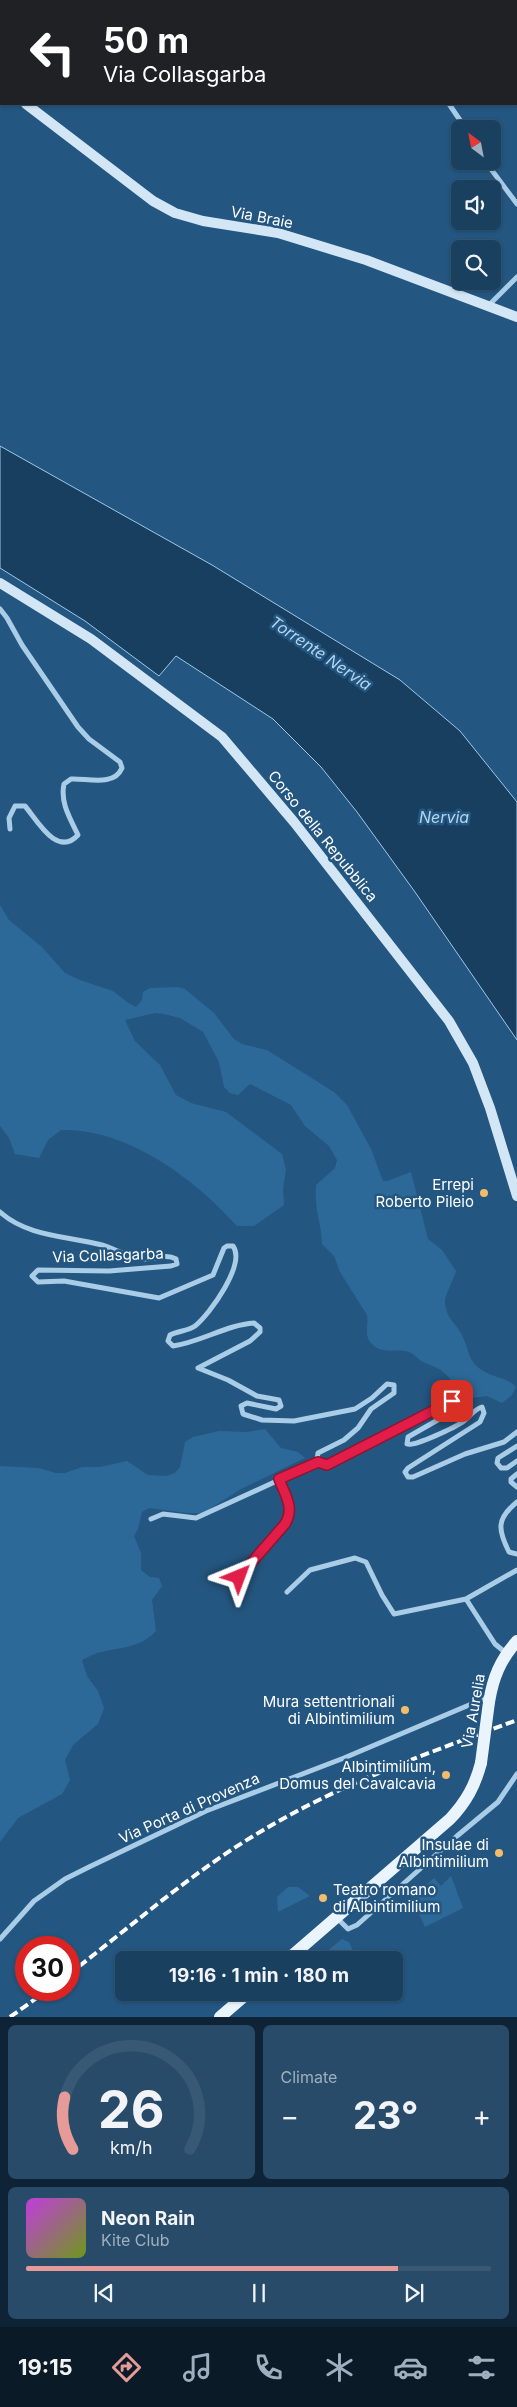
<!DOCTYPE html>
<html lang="en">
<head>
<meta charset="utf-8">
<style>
  :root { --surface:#1a4060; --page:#274b69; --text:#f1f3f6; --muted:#9fafbd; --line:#385975; --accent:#e69b98 }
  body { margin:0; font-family:Inter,sans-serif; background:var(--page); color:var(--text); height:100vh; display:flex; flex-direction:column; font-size:19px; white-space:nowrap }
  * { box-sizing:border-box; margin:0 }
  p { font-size:16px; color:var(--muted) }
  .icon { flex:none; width:28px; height:28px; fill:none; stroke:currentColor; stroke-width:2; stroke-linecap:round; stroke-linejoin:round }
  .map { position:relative; height:2017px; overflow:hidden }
  .panel { display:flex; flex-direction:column; gap:8px; padding:8px; background:#0e2335; flex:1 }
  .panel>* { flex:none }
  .banner { position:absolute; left:0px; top:0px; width:518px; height:105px; box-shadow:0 1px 4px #0004,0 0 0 1px var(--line); background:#202124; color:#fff; overflow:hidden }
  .needle { width:32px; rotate:328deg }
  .tools { position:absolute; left:451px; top:120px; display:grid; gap:10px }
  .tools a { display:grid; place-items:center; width:50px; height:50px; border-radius:8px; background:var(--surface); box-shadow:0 1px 4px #0004,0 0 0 1px var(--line); font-size:25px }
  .speed { position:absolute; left:15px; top:1936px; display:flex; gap:10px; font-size:25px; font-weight:700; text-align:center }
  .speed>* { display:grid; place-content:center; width:65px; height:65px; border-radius:50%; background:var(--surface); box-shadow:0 1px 4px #0004,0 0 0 1px var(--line); line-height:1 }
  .speed .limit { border:8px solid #d22; background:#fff; color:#111 }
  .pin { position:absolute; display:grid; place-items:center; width:42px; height:42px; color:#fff; margin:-21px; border-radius:10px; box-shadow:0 2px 8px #0006 }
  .me { position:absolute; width:55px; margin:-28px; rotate:44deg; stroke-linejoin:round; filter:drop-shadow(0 0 4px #0008) }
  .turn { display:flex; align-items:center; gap:18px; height:105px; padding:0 20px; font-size:22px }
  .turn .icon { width:65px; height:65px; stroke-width:2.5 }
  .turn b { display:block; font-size:35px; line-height:42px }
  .big { font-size:38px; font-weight:700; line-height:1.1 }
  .panel .widget { flex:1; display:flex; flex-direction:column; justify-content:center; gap:8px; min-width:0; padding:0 18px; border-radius:8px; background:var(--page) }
  .panel .dial { align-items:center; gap:0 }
  .dial svg { height:130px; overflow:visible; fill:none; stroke:var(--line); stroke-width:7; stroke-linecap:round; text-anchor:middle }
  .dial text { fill:var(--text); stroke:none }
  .song { display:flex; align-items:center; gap:15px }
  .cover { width:60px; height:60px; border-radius:8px; background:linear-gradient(135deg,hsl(290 70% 55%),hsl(80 70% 35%)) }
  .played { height:5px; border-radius:2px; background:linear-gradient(90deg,var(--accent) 80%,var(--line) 80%) }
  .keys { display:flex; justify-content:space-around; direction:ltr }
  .heat { display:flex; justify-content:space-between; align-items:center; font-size:28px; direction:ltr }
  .panel .tiles { flex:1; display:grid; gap:8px; grid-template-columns:1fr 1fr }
  .widget:last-child { grid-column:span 2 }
  .trip { position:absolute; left:115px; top:1951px; width:288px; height:50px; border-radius:8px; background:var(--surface); box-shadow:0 1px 4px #0004,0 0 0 1px var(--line); font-weight:700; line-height:50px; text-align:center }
  .dock { display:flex; height:80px; justify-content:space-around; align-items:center; background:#0a1a26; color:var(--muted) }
  .dock .icon { width:35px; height:35px }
  .dock .selected { color:var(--accent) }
  .dock b { font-size:22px; color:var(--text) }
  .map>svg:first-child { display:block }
</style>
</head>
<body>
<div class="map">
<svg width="517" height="2017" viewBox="0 0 517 2017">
  <rect width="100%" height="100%" fill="#235680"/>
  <path fill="#2d6998" d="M 0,905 L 9,920 L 42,947 L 65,973 L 80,980 L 113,991 L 127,1002 L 136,1007 L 142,1000 L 143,992 L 150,988 L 177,987 L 185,989 L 214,1013 L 234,1039 L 242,1044 L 267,1050 L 334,1092 L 347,1105 L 371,1149 L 383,1181 L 387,1181 L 411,1172 L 428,1239 L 442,1250 L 456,1271 C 454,1279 445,1295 445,1300 C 445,1319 457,1323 463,1337 C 470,1353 468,1362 485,1372 C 496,1378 508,1378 516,1387 L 512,1395 L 502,1403 L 487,1396 L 471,1398 C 459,1391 453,1380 442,1371 C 436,1366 428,1365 421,1361 C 417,1358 414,1354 409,1352 C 397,1348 382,1355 372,1344 C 363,1335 369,1326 367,1315 L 340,1272 L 334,1256 L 322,1244 C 321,1221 314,1209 316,1185 L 335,1168 L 337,1160 L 329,1146 L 305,1126 L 291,1105 L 250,1084 L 238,1095 L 230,1093 L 224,1087 L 219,1062 L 203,1032 L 180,1018 L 164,1014 L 155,1013 L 125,1020 L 135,1041 L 160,1065 L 176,1095 L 191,1103 L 226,1112 L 282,1154 L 286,1170 L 283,1188 L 284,1205 L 254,1226 L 237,1226 C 195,1179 127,1128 61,1130 L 48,1140 L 39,1158 L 15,1154 L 9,1138 L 0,1126 Z
    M 265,1429 L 281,1448 L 298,1452 L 305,1458 L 241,1489 L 203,1513 L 187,1513 L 149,1508 L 142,1512 L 138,1529 L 134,1536 L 141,1553 L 141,1570 L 150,1577 L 159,1578 L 162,1586 L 152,1600 L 156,1631 C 140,1648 122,1647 101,1652 C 95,1653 88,1657 82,1660 L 87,1676 L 98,1691 L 104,1708 L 98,1724 L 73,1745 L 65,1760 L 70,1780 L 62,1794 L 18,1818 L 0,1842 L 0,1466 L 39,1468 L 56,1473 L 65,1473 L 82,1467 L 100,1467 L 127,1461 L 148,1475 L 166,1476 L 175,1473 L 180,1467 L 185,1442 L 193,1437 L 219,1431 L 247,1432 Z
    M 451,1876 L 463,1908 L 425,1927 L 412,1899 L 434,1878 L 441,1886 Z
    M 288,1887 L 298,1887 L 310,1896 L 278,1912 L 277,1897 Z
    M 342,1939 L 349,1942 L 357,1960 L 321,1960 L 319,1958 Z"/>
  <path fill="#183f60" stroke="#9dc8e8" d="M 0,446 L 212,565 L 400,680 L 460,731 L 517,802 L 517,1040 L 415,892 L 357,812 L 321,767 L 273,719 L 176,656 L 159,676 L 85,621 L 0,568 Z"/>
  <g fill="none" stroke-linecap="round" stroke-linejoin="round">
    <path stroke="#a9cce7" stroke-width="5" d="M 489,1 L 490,0
      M 449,104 L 466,129
      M 485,161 L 517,204
      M 489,305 L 517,277
      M 0,609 L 7,618 L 22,645 L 78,727 L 89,739 L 120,762 L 122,768 C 114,787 87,778 71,779 L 64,784 C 60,803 70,818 78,835 C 57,858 37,820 25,806 L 15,806 L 9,818 L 10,829
      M 0,1212 C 28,1237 68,1236 102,1245 C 115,1249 128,1257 142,1259 C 153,1260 166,1253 176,1259 L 177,1264 L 171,1266 L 109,1271 L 38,1270 L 32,1276 L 38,1282 L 64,1281 L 159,1298 L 213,1275 L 224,1248 L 227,1246 L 233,1246 C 246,1264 210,1314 195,1326 C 188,1331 178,1331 170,1335 L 168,1341 L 173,1346 C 201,1342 226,1325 254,1323 L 260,1328 L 260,1332 L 250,1341 L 198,1368
      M 198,1368 L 228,1380 L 257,1396 L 279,1400 L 281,1406 L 276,1409 L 247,1403 L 241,1406 L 243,1414 L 262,1420 L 294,1421 L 355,1409 L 372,1398 L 387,1384 L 394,1385 L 394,1393 L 371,1409 L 358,1428 L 344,1440 L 318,1453 L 317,1460 L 322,1465 L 327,1465 L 452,1401 L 456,1405 L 450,1413 L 408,1437 L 407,1444 C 414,1447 456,1427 464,1421 C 471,1416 473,1410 482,1407 L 484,1413 L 480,1422 L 408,1468 L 405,1472 L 408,1477 L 413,1477 L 465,1454 L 504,1442 L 517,1432
      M 517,1446 L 498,1458 L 497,1463 L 501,1468 L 507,1468 L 517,1461
      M 517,1474 L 511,1479 L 511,1482 L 517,1487
      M 517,1502 C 496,1519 498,1530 509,1552 L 517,1554
      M 151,1519 L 163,1514 L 196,1518 L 318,1462
      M 239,1577 L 285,1524 C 295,1508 285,1495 279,1479
      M 287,1592 L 310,1570 L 355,1558 L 366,1562 L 382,1595 L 394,1614 L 466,1599
      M 506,1653 L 495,1644 L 466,1599 L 517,1570
      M 337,1918 L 348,1929 L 357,1925 L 457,1836 L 498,1802 L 517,1774
      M 0,1939 L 34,1901 L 65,1879 L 89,1867 L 206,1811 L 344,1758 L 488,1697"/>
    <path stroke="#d3e6f6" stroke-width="10" d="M 0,84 L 1,85
      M 26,104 L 153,201 L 175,213 L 203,221 L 278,233 L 366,260 L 517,317
      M 0,583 L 91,639 L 222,737 L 294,822 L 449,1021 L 473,1063 L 490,1108 L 517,1196"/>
    <path stroke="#eaf4fd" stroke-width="12" d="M 489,1702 C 493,1678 500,1660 517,1641
      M 287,1960 L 450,1819 C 466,1802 475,1786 481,1763
      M 220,2017 L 249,1992"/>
    <path stroke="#fff" stroke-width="4" stroke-dasharray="9 4" stroke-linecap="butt" d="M 69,1974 C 132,1926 192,1872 260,1832 C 341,1783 429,1753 517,1720
      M 10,2017 L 48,1990"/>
    <path stroke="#eaf4fd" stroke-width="12" d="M 481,1763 L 489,1702"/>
  </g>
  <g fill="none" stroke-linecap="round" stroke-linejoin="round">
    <g stroke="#92132f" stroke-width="12">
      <path id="route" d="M 239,1577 L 285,1524 C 295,1508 285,1495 279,1479 L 318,1462 L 327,1465 L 452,1401"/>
    </g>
    <use href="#route" stroke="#e11d48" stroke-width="9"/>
  </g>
  <g fill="#f2bc6b" stroke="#235680" stroke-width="2">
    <circle cx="484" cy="1193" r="5"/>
    <circle cx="405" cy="1710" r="5"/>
    <circle cx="446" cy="1775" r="5"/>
    <circle cx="499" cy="1853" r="5"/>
    <circle cx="323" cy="1898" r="5"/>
  </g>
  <g text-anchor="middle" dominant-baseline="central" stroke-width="5" stroke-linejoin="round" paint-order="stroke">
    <g font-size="15" fill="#fff" stroke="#235680">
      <text transform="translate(262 217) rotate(11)">Via Braie</text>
      <text transform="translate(323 836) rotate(51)">Corso della Repubblica</text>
      <text transform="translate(108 1255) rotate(-2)">Via Collasgarba</text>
      <text transform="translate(473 1711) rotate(-80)">Via Aurelia</text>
      <text transform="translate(189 1808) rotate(-24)">Via Porta di Provenza</text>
    </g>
    <g font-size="15" fill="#fff" stroke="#235680" text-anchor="end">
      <text x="474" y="1184">Errepi<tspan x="474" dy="17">Roberto Pileio</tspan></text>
      <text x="395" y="1701">Mura settentrionali<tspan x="395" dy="17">di Albintimilium</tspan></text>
      <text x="436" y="1766">Albintimilium,<tspan x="436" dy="17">Domus del Cavalcavia</tspan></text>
      <text x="489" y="1844">Insulae di<tspan x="489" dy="17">Albintimilium</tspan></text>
      <text x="333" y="1889" text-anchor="start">Teatro romano<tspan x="333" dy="17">di Albintimilium</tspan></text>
    </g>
    <g font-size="16" font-style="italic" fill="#b4d5ef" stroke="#235680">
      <text transform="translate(321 653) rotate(34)">Torrente Nervia</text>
      <text x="444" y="817">Nervia</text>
    </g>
  </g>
</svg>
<div class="tools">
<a><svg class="needle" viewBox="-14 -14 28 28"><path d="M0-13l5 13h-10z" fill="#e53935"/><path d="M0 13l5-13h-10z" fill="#9fafbd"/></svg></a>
<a><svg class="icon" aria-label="sound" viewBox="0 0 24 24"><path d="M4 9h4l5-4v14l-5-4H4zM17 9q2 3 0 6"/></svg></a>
<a><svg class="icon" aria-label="search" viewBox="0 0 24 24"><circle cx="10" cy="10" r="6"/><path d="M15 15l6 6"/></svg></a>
</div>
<div class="speed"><div class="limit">30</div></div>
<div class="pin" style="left:452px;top:1401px;background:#d93025"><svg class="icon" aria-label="arrive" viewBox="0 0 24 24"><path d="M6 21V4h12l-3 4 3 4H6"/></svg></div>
<svg class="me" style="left:239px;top:1577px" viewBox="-20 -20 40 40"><path d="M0-17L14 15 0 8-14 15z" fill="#e11d48" stroke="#fff" stroke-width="4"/></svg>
<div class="trip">19:16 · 1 min · 180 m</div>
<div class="banner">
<div class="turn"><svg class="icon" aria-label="left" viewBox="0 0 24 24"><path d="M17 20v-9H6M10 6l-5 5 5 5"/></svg><div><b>50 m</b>Via Collasgarba</div></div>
</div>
</div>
<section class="panel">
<div class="tiles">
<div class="widget dial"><svg viewBox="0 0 100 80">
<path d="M14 69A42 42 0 1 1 86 69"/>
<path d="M14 69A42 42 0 0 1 9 37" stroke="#e69b98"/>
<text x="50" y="56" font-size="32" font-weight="700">26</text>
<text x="50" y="72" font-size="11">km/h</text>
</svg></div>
<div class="widget"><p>Climate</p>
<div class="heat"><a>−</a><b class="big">23°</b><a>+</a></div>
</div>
<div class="widget">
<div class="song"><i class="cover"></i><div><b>Neon Rain</b><p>Kite Club</p></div></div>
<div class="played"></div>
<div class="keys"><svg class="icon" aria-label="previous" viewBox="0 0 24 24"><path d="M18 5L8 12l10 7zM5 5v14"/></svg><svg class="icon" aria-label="pause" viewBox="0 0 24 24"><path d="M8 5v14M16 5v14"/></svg><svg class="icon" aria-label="next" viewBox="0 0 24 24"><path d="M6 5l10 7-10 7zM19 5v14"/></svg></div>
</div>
</div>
</section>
<nav class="dock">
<b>19:15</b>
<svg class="icon selected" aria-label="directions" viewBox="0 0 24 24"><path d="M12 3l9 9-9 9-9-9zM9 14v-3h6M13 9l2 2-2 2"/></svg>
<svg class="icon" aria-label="music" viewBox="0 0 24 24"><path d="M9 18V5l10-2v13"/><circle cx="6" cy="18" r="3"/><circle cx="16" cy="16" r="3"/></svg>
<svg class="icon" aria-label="phone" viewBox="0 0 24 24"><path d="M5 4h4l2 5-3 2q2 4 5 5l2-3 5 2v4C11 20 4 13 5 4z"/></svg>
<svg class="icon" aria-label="climate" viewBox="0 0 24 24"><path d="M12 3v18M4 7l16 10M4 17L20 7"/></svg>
<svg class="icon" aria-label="car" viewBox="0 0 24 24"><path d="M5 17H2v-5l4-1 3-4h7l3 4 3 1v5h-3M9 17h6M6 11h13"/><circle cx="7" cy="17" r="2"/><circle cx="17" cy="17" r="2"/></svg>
<svg class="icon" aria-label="filters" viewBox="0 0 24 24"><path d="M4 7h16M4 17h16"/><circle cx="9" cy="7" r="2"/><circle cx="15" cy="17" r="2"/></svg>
</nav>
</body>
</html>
